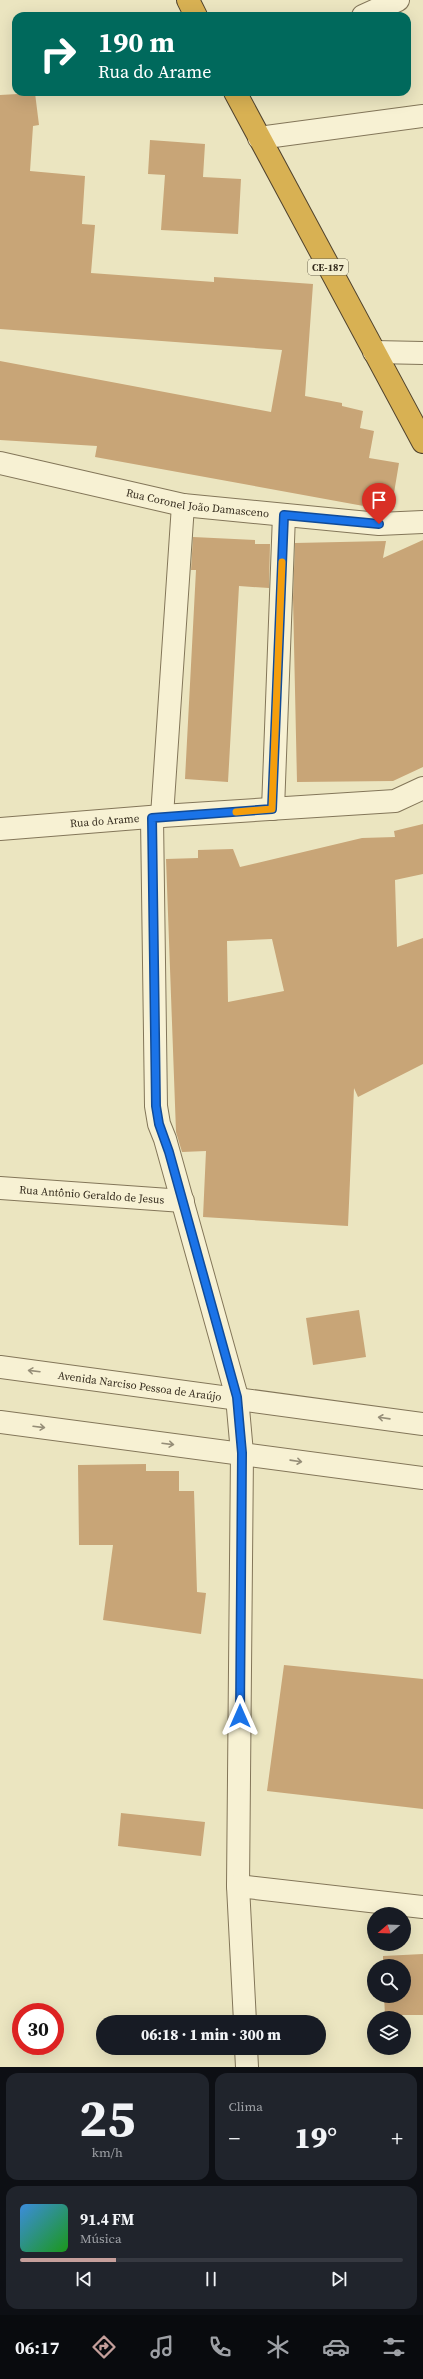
<!DOCTYPE html>
<html lang="pt">
<head>
<meta charset="utf-8">
<style>
  :root { --surface:#171b24; --page:#20242c; --text:#f1f3f6; --muted:#9ea1a6; --line:#363941; --accent:#c59f9b }
  body { margin:0; font-family:"Source Serif 4",serif; background:var(--page); color:var(--text); height:100vh; display:flex; flex-direction:column; font-size:15px; white-space:nowrap }
  * { box-sizing:border-box; margin:0 }
  p { font-size:13px; color:var(--muted) }
  .icon { flex:none; width:22px; height:22px; fill:none; stroke:currentColor; stroke-width:2; stroke-linecap:round; stroke-linejoin:round }
  .map { position:relative; height:2067px; overflow:hidden }
  .sheet { display:flex; flex-direction:column; gap:6px; padding:6px; background:#0d0f14; flex:1 }
  .sheet>* { flex:none }
  .hud { position:absolute; left:12px; top:12px; width:399px; height:84px; border-radius:12px; box-shadow:0 4px 16px #0002; background:#00695c; color:#fff; overflow:hidden }
  .needle { width:26px; rotate:251deg }
  .fabs { position:absolute; left:367px; top:1907px; display:grid; gap:8px }
  .fabs a { display:grid; place-items:center; width:44px; height:44px; border-radius:50%; background:var(--surface); box-shadow:0 4px 16px #0002; font-size:20px }
  .speed { position:absolute; left:12px; top:2003px; display:flex; gap:8px; font-size:20px; font-weight:700; text-align:center }
  .speed>* { display:grid; place-content:center; width:52px; height:52px; border-radius:50%; background:var(--surface); box-shadow:0 4px 16px #0002; line-height:1 }
  .speed .limit { border:6px solid #d22; background:#fff; color:#111 }
  .pin { position:absolute; display:grid; place-items:center; width:34px; height:34px; color:#fff; margin:-41px -17px; border-radius:50% 50% 50% 0; rotate:-45deg; box-shadow:0 0 4px #0007 }
  .pin .icon { rotate:45deg }
  .me { position:absolute; width:44px; margin:-22px; rotate:0deg; stroke-linejoin:round; filter:drop-shadow(0 0 3px #0008) }
  .turn { display:flex; align-items:center; gap:14px; height:84px; padding:0 20px; font-size:18px }
  .turn .icon { width:52px; height:52px; stroke-width:2.5 }
  .turn b { display:block; font-size:28px; line-height:34px }
  .big { font-size:30px; font-weight:800; line-height:1.1 }
  .sheet .tile { flex:1; display:flex; flex-direction:column; justify-content:center; gap:6px; min-width:0; padding:0 14px; border-radius:12px; background:var(--page) }
  .sheet .dial { align-items:center; gap:0 }
  .dial b { font-size:52px; line-height:1 }
  .song { display:flex; align-items:center; gap:12px }
  .cover { width:48px; height:48px; border-radius:6px; background:linear-gradient(135deg,hsl(210 70% 55%),hsl(120 70% 35%)) }
  .played { height:4px; border-radius:2px; background:linear-gradient(90deg,var(--accent) 25%,var(--line) 25%) }
  .keys { display:flex; justify-content:space-around; direction:ltr }
  .heat { display:flex; justify-content:space-between; align-items:center; font-size:22px; direction:ltr }
  .sheet .tiles { flex:1; display:grid; gap:6px; grid-template-columns:1fr 1fr }
  .tile:last-child { grid-column:span 2 }
  .trip { position:absolute; left:96px; top:2015px; width:230px; height:40px; border-radius:20px; background:var(--surface); box-shadow:0 4px 16px #0002; font-weight:800; line-height:40px; text-align:center }
  .menu { display:flex; height:64px; justify-content:space-around; align-items:center; background:#090b0e; color:var(--muted) }
  .menu .icon { width:28px; height:28px }
  .menu .selected { color:var(--accent) }
  .menu b { font-size:18px; color:var(--text) }
  .map>svg:first-child { display:block }
</style>
</head>
<body>
<div class="map">
<svg width="423" height="2067" viewBox="0 0 423 2067">
  <rect width="100%" height="100%" fill="#ebe5c0"/>
  <path fill="#c8a577" fill-rule="evenodd" d="M 35,93 L 39,125 L 33,126 L 30,171 L 85,176 L 82,224 L 95,225 L 91,273 L 214,282 L 214,277 L 313,284 L 305,396 L 342,403 L 342,406 L 363,411 L 360,428 L 374,431 L 369,458 L 399,463 L 391,511 L 95,457 L 97,446 L 0,440 L 0,361 L 271,412 L 282,350 L 0,329 L 0,95 Z
    M 150,140 L 205,144 L 203,177 L 241,179 L 238,234 L 161,230 L 165,175 L 148,174 Z
    M 193,537 L 255,540 L 255,544 L 270,544 L 269,588 L 239,586 L 228,782 L 185,779 L 196,570 L 191,570 Z
    M 423,540 L 423,767 L 393,781 L 297,782 L 293,598 L 295,543 L 386,541 L 383,558 Z
    M 423,824 L 423,874 L 395,880 L 397,947 L 423,938 L 423,1064 L 358,1097 L 354,1088 L 348,1226 L 203,1217 L 206,1151 L 182,1152 L 176,1132 L 166,859 L 198,858 L 198,850 L 233,849 L 240,867 L 362,838 L 395,837 L 394,831 ZM 272,939 L 284,991 L 228,1002 L 227,941 Z
    M 359,1310 L 366,1357 L 313,1365 L 306,1318 Z
    M 146,1464 L 146,1471 L 179,1471 L 179,1491 L 194,1491 L 197,1592 L 206,1593 L 201,1634 L 103,1620 L 113,1545 L 79,1545 L 78,1465 Z
    M 284,1665 L 423,1679 L 423,1809 L 267,1791 Z
    M 121,1813 L 205,1822 L 201,1856 L 118,1846 Z
    M 423,1954 L 423,2015 L 385,2015 L 384,1996 L 404,1996 L 404,1966 L 383,1966 L 383,1956 Z"/>
  <g fill="none" stroke-linecap="round" stroke-linejoin="round">
    <g stroke="#837659" stroke-width="24">
      <g id="street">
        <path d="M 363,16 L 398,0"/>
        <path d="M 259,138 L 423,116"/>
        <path d="M 374,352 L 423,353"/>
        <path id="s1" d="M 0,463 L 183,505 L 379,524 L 423,522"/>
        <path d="M 273,809 L 284,515"/>
        <path d="M 162,816 L 183,505"/>
        <path d="M 152,818 L 156,1106 L 159,1124 L 165,1139 L 237,1397 L 242,1453 L 238,1886 L 245,2022"/>
        <path id="s2" d="M 0,829 L 162,816 L 395,801 L 423,788"/>
        <path id="s3" d="M 0,1188 L 183,1201"/>
        <path id="s4" d="M 0,1367 L 423,1424"/>
        <path d="M 0,1422 L 423,1478"/>
        <path d="M 238,1886 L 423,1907"/>
        <path d="M 246,2048 L 247,2067"/>
      </g>
    </g>
    <g stroke="#51432d" stroke-width="24">
      <path id="highway" d="M 188,0 L 196,16
        M 235,92 L 423,442"/>
    </g>
    <use href="#street" stroke="#f7f1d3" stroke-width="22"/>
    <use href="#highway" stroke="#d8b153" stroke-width="22"/>
  </g>
  <defs><path id="oneway-shaft" d="M-6 0H5M1.5-3L5.5 0L1.5 3" fill="none" stroke-width="1.6" stroke-linecap="round" stroke-linejoin="round"/></defs>
  <g stroke="#968e78">
    <use href="#oneway-shaft" transform="translate(34 1371) rotate(-173)"/>
    <use href="#oneway-shaft" transform="translate(384 1418) rotate(-172)"/>
    <use href="#oneway-shaft" transform="translate(39 1427) rotate(7)"/>
    <use href="#oneway-shaft" transform="translate(168 1444) rotate(7)"/>
    <use href="#oneway-shaft" transform="translate(296 1461) rotate(8)"/>
  </g>
  <g fill="none" stroke-linecap="round" stroke-linejoin="round">
    <g stroke="#114b97" stroke-width="10">
      <path id="route" d="M 240,1716 L 242,1453 L 237,1397 L 169,1152 L 159,1124 L 156,1106 L 152,818 L 272,809 L 284,515 L 379,524"/>
    </g>
    <use href="#route" stroke="#1a73e8" stroke-width="7"/>
    <path stroke="#f59e0b" stroke-width="7" d="M 236,812 L 272,809 L 282,562"/>
  </g>
  <g text-anchor="middle" dominant-baseline="central" stroke-width="3" stroke-linejoin="round" paint-order="stroke">
    <rect fill="#f3eecf" stroke="#6d6652" stroke-width="1" x="308" y="259" width="40" height="16" rx="3"/>
    <g font-size="10" font-weight="bold" fill="#342b1d">
      <text x="328" y="267">CE-187</text>
    </g>
    <g font-size="11" fill="#342b1d" stroke="#f3eecf">
      <text stroke="none"><textPath href="#s1" startOffset="202">Rua Coronel João Damasceno</textPath></text>
      <text stroke="none"><textPath href="#s2" startOffset="105">Rua do Arame</textPath></text>
      <text stroke="none"><textPath href="#s3" startOffset="92">Rua Antônio Geraldo de Jesus</textPath></text>
      <text stroke="none"><textPath href="#s4" startOffset="141">Avenida Narciso Pessoa de Araújo</textPath></text>
    </g>
  </g>
</svg>
<div class="fabs">
<a><svg class="needle" viewBox="-14 -14 28 28"><path d="M0-13l5 13h-10z" fill="#e53935"/><path d="M0 13l5-13h-10z" fill="#9ea1a6"/></svg></a>
<a><svg class="icon" aria-label="search" viewBox="0 0 24 24"><circle cx="10" cy="10" r="6"/><path d="M15 15l6 6"/></svg></a>
<a><svg class="icon" aria-label="layers" viewBox="0 0 24 24"><path d="M12 4l9 5-9 5-9-5zM3 14l9 5 9-5"/></svg></a>
</div>
<div class="speed"><div class="limit">30</div></div>
<div class="pin" style="left:379px;top:524px;background:#d93025"><svg class="icon" aria-label="arrive" viewBox="0 0 24 24"><path d="M6 21V4h12l-3 4 3 4H6"/></svg></div>
<svg class="me" style="left:240px;top:1716px" viewBox="-20 -20 40 40"><path d="M0-17L14 15 0 8-14 15z" fill="#1a73e8" stroke="#fff" stroke-width="4"/></svg>
<div class="trip">06:18 · 1 min · 300 m</div>
<div class="hud">
<div class="turn"><svg class="icon" aria-label="right" viewBox="0 0 24 24"><path d="M7 20v-9h11M14 6l5 5-5 5"/></svg><div><b>190 m</b>Rua do Arame</div></div>
</div>
</div>
<section class="sheet">
<div class="tiles">
<div class="tile dial"><b>25</b><p>km/h</p></div>
<div class="tile"><p>Clima</p>
<div class="heat"><a>−</a><b class="big">19°</b><a>+</a></div>
</div>
<div class="tile">
<div class="song"><i class="cover"></i><div><b>91.4 FM</b><p>Música</p></div></div>
<div class="played"></div>
<div class="keys"><svg class="icon" aria-label="previous" viewBox="0 0 24 24"><path d="M18 5L8 12l10 7zM5 5v14"/></svg><svg class="icon" aria-label="pause" viewBox="0 0 24 24"><path d="M8 5v14M16 5v14"/></svg><svg class="icon" aria-label="next" viewBox="0 0 24 24"><path d="M6 5l10 7-10 7zM19 5v14"/></svg></div>
</div>
</div>
</section>
<nav class="menu">
<b>06:17</b>
<svg class="icon selected" aria-label="directions" viewBox="0 0 24 24"><path d="M12 3l9 9-9 9-9-9zM9 14v-3h6M13 9l2 2-2 2"/></svg>
<svg class="icon" aria-label="music" viewBox="0 0 24 24"><path d="M9 18V5l10-2v13"/><circle cx="6" cy="18" r="3"/><circle cx="16" cy="16" r="3"/></svg>
<svg class="icon" aria-label="phone" viewBox="0 0 24 24"><path d="M5 4h4l2 5-3 2q2 4 5 5l2-3 5 2v4C11 20 4 13 5 4z"/></svg>
<svg class="icon" aria-label="climate" viewBox="0 0 24 24"><path d="M12 3v18M4 7l16 10M4 17L20 7"/></svg>
<svg class="icon" aria-label="car" viewBox="0 0 24 24"><path d="M5 17H2v-5l4-1 3-4h7l3 4 3 1v5h-3M9 17h6M6 11h13"/><circle cx="7" cy="17" r="2"/><circle cx="17" cy="17" r="2"/></svg>
<svg class="icon" aria-label="filters" viewBox="0 0 24 24"><path d="M4 7h16M4 17h16"/><circle cx="9" cy="7" r="2"/><circle cx="15" cy="17" r="2"/></svg>
</nav>
</body>
</html>
